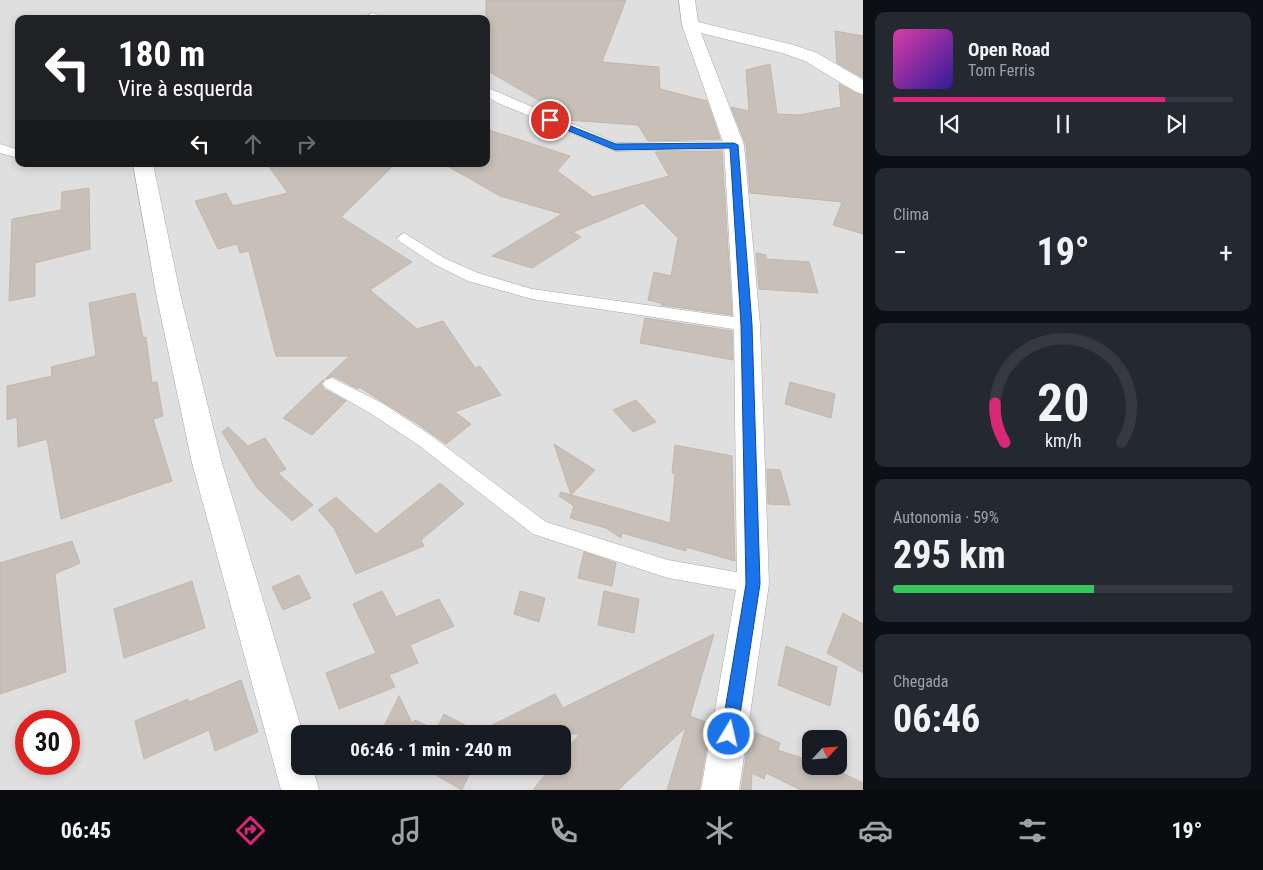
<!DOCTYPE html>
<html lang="pt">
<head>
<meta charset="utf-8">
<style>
  :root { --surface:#171b24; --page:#242831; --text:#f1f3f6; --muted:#9ea1a6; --line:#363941; --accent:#db2777 }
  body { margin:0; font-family:"Roboto Condensed",sans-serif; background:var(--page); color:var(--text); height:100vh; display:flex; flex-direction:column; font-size:19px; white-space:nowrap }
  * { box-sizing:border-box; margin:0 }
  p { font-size:16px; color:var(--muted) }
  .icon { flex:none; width:28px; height:28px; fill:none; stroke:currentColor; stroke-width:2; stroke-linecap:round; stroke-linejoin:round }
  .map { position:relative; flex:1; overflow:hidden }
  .panel { display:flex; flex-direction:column; gap:12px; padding:12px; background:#0d0f14; width:400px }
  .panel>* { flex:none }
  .banner { position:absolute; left:15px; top:15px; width:475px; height:152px; border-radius:10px; box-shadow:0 2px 8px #0003; background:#202124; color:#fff; overflow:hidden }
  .needle { width:32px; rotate:64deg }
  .buttons { position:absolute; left:802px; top:730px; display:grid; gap:10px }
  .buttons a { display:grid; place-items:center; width:45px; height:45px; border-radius:10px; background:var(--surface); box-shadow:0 2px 8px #0003; font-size:25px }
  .speed { position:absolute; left:15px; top:710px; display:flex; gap:10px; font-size:25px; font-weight:700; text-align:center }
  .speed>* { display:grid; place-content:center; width:65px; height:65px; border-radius:50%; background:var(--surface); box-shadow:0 2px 8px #0003; line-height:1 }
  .speed .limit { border:8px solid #d22; background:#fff; color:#111 }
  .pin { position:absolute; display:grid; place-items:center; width:42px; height:42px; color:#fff; margin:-21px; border:2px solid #fff; border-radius:50%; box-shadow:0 1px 5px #0007 }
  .me { position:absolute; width:55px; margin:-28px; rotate:9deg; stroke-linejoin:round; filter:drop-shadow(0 0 4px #0008) }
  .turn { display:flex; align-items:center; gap:18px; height:105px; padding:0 20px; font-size:22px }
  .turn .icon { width:65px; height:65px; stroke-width:2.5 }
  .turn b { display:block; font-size:35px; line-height:42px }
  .lanes { display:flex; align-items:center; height:48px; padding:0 20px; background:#0003; justify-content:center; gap:25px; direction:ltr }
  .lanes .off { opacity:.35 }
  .big { font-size:38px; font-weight:700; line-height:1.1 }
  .panel .widget { flex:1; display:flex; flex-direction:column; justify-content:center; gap:8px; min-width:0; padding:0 18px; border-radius:10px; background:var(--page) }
  .panel .dial { align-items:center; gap:0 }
  .dial svg { height:130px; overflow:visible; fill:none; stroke:var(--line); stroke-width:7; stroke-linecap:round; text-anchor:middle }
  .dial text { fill:var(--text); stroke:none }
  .song { display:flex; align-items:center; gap:15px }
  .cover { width:60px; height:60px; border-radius:8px; background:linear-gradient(135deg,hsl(320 70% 55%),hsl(250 70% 35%)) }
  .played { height:5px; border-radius:2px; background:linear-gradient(90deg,var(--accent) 80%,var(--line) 80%) }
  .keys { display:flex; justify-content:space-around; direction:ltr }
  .heat { display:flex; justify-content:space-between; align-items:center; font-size:28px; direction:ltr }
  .charge { height:8px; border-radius:4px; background:linear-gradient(90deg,#34c759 59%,var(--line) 0) }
  .trip { position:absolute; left:291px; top:725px; width:280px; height:50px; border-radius:10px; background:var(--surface); box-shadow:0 2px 8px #0003; font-weight:700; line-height:50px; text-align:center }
  .tabs { display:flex; height:80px; justify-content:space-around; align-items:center; background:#090b0e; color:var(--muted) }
  .tabs .icon { width:35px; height:35px }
  .tabs .on { color:var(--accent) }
  .tabs b { font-size:22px; color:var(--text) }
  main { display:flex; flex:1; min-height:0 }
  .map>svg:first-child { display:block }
</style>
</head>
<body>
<main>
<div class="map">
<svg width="863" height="790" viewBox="0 0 863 790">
  <rect width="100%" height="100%" fill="#f2efe9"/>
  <path fill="#e0dfdf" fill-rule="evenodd" d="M 0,0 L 863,0 L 863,790 L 0,790 ZM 19,19 L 486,19 L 486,164 L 19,164 ZM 26,721 L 69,721 L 69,764 L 26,764 ZM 300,734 L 562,734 L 562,766 L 300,766 ZM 811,739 L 839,739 L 839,766 L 811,766 Z"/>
  <path fill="#c7bfb8" stroke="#c4b6ab" d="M 486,0 L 626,0 L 602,62 L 659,67 L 660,89 L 707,101 L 720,139 L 648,141 L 638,125 L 567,120 L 538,107 L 545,104 L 486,70 Z
    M 835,31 L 863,36 L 863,78 L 837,63 Z
    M 770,64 L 777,114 L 799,115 L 841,107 L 839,84 L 863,96 L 863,234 L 833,225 L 842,202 L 750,193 L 746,145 L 731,107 L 749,111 L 746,70 Z
    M 486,129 L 570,156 L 557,171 L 593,197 L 669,176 L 655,152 L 722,151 L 732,315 L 661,305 L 664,304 L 648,300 L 654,272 L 671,276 L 678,238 L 643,203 L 573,232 L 581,237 L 532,268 L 492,256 L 562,214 L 500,196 L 444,164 L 486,164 Z
    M 267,164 L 395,164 L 341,217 L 412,262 L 370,290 L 417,329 L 443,321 L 475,368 L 480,366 L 501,395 L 455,412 L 471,424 L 446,444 L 418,424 L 359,387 L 358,389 L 333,376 L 325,379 L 349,356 L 276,356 L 249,251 L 240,253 L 237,244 L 218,249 L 195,201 L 226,193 L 233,206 L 288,193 Z
    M 89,188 L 90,249 L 35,263 L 35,296 L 9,301 L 12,219 L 61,210 L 62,192 Z
    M 756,253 L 766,255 L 766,259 L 809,262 L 818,293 L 759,289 Z
    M 135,293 L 143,338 L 146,337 L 152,383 L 157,382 L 163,416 L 153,419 L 172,481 L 61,519 L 47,439 L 18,447 L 17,417 L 7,420 L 7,386 L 52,376 L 51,367 L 96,356 L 89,303 Z
    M 645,318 L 732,331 L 733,360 L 640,343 Z
    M 324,379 L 321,384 L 324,389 L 346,401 L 312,435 L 283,418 Z
    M 790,382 L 835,394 L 831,418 L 785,404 Z
    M 636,400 L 656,422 L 633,432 L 613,410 Z
    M 228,427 L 248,446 L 265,438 L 286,469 L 278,473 L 313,505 L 292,521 L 257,488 L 222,432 Z
    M 554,444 L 595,470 L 571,495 Z
    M 675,445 L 732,456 L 735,561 L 686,547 L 686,551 L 622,533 L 621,538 L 606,528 L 570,518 L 574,506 L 559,496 L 561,492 L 670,523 L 675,474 L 672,473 Z
    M 767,469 L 780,470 L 790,505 L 768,504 Z
    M 440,483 L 464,504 L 421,540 L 424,546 L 356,574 L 334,528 L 318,510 L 336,497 L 376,534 Z
    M 72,541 L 80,563 L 55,574 L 66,672 L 0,694 L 0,563 Z
    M 584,552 L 616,563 L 612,586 L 578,578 Z
    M 299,575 L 311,598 L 283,610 L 272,587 Z
    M 192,581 L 205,628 L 124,658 L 114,609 Z
    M 382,591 L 396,617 L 439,599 L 454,626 L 410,645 L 418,663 L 389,675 L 395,687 L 339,709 L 326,673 L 376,653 L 353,604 Z
    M 520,591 L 545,598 L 539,622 L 514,614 Z
    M 604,591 L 639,599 L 634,633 L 598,625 Z
    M 843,613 L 863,624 L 863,673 L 827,653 Z
    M 714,634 L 690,716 L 711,724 L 699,790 L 667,790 L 686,727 L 618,790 L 533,790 L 552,766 L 562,766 L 562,754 L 580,734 L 380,734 L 399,696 L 412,723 L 415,720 L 436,730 L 444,714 L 478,732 L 555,694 L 563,708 Z
    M 786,646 L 837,667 L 830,706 L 778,685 Z
    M 241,680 L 258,732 L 215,751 L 209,730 L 144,759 L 135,721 L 188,699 L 189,702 Z
    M 750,730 L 780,743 L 778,750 L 811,761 L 811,766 L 828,766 L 863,783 L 863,790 L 801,790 L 766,773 L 764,779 L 752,773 L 751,790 L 741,790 Z
    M 420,766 L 473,766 L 462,790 Z"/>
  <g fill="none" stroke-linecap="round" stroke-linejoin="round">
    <g stroke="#a9a9a9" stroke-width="1">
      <path id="service" d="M 372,13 L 376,14 L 379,19 L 369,19 L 367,16 Z
        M 486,87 L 617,143 L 734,141 L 740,145 L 734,149 L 615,151 L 498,103 L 486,96 Z
        M 0,144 L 19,150 L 19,158 L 0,153 Z
        M 404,233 L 444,258 L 478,273 L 532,289 L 747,319 L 753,321 L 755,325 L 753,329 L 747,331 L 532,299 L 468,281 L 434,264 L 399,241 L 397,238 Z
        M 332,378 L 382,403 L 429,434 L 546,522 L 668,560 L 753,575 L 760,577 L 763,584 L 760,591 L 753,593 L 668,578 L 533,534 L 417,444 L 370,413 L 326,388 L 323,384 L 326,380 Z"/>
    </g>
    <g stroke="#a9a9a9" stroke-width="1">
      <path id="minor" d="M 679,0 L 695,0 L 698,22 L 794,45 L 817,53 L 863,80 L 863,94 L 856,92 L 805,61 L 782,53 L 701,33 L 744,145 L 760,325 L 769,584 L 739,790 L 701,790 L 737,584 L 734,325 L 724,145 L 682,25 Z
        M 133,164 L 153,164 L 181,298 L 222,463 L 303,734 L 300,734 L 300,766 L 312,766 L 319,790 L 281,790 L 192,463 L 157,298 Z"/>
    </g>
    <use href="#service" fill="#fff" fill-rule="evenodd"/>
    <use href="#minor" fill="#fff" fill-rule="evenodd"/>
  </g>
  <path fill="#1a73e8" stroke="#114b97" d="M 547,119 L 553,119 L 616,144 L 734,143 L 738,145 L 752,325 L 760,584 L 737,734 L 734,739 L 729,742 L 724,739 L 721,734 L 746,584 L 741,325 L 730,148 L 615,150 L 547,122 Z"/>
</svg>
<div class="buttons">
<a><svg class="needle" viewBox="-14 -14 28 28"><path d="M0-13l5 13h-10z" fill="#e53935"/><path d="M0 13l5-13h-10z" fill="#9ea1a6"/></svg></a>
</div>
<div class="speed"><div class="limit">30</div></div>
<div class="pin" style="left:550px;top:120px;background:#d93025"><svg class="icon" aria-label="arrive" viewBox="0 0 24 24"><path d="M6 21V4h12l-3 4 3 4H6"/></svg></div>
<svg class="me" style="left:729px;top:734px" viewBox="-20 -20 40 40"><circle r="17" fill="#1a73e8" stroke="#fff" stroke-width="3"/><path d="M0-11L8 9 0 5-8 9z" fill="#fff"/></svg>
<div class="trip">06:46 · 1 min · 240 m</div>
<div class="banner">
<div class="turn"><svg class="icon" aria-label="left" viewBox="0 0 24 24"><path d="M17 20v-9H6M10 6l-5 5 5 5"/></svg><div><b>180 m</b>Vire à esquerda</div></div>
<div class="lanes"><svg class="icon" aria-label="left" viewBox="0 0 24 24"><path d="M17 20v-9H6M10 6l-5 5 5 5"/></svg><svg class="icon off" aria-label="ahead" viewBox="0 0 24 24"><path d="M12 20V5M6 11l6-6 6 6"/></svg><svg class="icon off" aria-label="right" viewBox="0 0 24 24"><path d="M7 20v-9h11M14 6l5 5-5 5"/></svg></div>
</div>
</div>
<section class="panel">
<div class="widget">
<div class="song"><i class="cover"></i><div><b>Open Road</b><p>Tom Ferris</p></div></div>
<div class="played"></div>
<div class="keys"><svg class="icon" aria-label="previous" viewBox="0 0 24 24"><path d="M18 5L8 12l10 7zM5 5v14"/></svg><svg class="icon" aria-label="pause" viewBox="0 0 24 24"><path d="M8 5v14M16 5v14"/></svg><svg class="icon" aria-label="next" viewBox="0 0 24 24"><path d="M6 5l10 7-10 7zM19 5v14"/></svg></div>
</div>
<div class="widget"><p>Clima</p>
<div class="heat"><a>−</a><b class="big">19°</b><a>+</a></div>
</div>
<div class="widget dial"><svg viewBox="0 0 100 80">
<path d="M14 69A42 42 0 1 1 86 69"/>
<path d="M14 69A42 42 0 0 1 8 45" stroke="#db2777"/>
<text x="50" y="56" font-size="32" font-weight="700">20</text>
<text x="50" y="72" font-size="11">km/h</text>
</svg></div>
<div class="widget"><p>Autonomia · 59%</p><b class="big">295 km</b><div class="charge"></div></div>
<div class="widget"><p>Chegada</p><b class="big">06:46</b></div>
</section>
</main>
<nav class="tabs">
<b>06:45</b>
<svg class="icon on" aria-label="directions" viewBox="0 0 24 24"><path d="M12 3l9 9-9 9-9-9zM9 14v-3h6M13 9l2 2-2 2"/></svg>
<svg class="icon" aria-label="music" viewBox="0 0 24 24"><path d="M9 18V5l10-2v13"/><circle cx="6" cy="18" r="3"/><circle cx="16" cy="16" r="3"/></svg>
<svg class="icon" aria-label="phone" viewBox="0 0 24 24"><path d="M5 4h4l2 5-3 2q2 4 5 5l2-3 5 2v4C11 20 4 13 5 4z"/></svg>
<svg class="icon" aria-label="climate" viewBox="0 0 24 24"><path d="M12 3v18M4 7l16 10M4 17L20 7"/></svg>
<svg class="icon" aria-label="car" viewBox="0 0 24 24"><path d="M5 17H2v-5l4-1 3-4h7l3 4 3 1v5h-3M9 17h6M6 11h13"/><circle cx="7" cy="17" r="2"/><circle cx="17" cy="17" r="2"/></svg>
<svg class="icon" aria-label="filters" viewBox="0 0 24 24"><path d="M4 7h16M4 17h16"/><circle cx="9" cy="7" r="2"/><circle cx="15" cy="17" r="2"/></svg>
<b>19°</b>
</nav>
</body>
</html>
